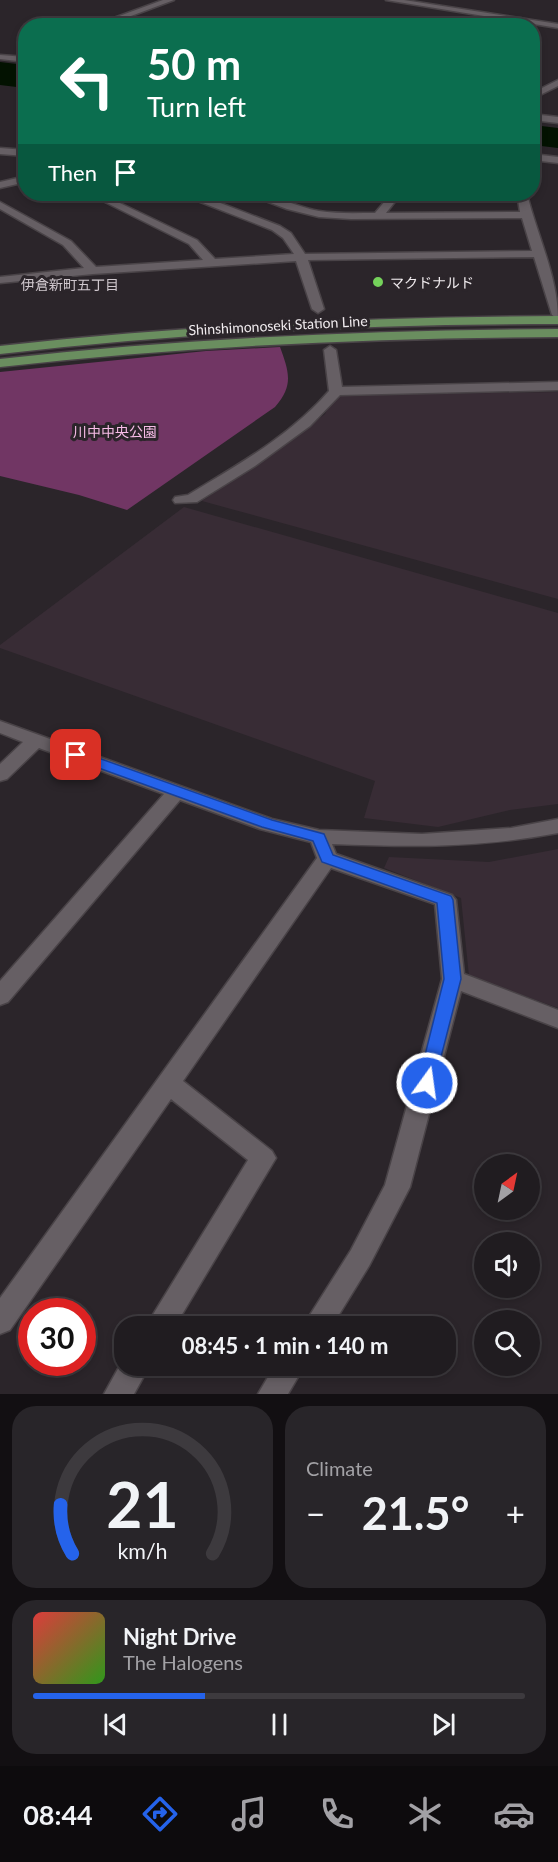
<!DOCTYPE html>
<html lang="en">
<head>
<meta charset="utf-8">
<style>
  :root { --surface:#201c20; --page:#282529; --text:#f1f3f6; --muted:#a2a1a5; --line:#3d3a3e; --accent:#2563eb }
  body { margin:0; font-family:Lato,"Noto Sans JP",sans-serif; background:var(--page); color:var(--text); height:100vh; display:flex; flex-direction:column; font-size:22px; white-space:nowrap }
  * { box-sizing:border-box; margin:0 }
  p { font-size:20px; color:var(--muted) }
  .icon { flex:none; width:33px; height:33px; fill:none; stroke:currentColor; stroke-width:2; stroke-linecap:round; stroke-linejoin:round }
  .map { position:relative; height:1394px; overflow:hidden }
  .sheet { display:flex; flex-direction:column; gap:12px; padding:12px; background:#120f12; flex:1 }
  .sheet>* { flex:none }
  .banner { position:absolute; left:18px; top:18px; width:522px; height:183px; border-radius:24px; box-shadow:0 3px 9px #0003,0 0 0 2px var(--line); background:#0b6e4f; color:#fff; overflow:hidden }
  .needle { width:39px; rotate:33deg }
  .buttons { position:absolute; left:474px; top:1154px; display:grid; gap:12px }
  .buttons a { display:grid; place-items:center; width:66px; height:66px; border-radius:50%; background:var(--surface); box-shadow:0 3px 9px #0003,0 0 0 2px var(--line); font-size:30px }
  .speed { position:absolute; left:18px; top:1298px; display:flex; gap:12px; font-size:30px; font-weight:700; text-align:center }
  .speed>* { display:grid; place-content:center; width:78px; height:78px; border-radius:50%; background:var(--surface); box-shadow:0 3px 9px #0003,0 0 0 2px var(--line); line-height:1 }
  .speed .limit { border:9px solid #d22; background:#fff; color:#111 }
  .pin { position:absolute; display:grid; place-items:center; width:51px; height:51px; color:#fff; margin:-26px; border-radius:12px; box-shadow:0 3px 9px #0006 }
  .me { position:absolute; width:66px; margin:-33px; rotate:14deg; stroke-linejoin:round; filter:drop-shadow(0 0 4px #0008) }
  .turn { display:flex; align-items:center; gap:21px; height:126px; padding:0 30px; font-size:27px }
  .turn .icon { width:78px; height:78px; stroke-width:2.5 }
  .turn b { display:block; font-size:42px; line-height:51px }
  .then { display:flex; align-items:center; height:57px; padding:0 30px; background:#0003; gap:12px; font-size:22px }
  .big { font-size:45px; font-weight:700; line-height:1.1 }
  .sheet .tile { flex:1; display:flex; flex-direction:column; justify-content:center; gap:9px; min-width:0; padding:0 21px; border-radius:24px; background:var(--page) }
  .sheet .dial { align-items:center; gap:0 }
  .dial svg { height:156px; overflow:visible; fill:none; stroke:var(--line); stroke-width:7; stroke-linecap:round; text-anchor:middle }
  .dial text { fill:var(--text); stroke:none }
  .song { display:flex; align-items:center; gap:18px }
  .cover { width:72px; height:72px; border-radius:9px; background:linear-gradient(135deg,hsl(0 70% 55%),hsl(110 70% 35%)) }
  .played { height:6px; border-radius:3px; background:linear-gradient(90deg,var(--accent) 35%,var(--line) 35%) }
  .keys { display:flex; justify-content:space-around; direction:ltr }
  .heat { display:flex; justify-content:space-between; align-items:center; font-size:33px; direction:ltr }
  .sheet .tiles { flex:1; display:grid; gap:12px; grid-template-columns:1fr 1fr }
  .tile:last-child { grid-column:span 2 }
  .trip { position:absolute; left:114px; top:1316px; width:342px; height:60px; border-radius:24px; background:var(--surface); box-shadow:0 3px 9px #0003,0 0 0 2px var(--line); font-weight:700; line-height:60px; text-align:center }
  .tab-bar { display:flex; height:96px; justify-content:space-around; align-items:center; background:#0d0b0d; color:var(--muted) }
  .tab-bar .icon { width:42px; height:42px }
  .tab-bar .current { color:var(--accent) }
  .tab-bar b { font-size:27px; color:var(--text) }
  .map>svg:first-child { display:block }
</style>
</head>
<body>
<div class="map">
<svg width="558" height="1394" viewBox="0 0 558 1394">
  <rect width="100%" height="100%" fill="#2b252a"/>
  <path fill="#382c35" d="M 558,392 L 558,599 L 202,501 L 288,443 L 325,414 L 332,398 L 342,395 Z
    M 184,507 L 558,613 L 558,804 L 510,810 L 438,827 L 364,818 L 375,781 L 0,648 L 0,645 Z
    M 558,849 L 558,1008 L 469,976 L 461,898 L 384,868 L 389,857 L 489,862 Z"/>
  <path fill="#713664" d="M 280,347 C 289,372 294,385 275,407 L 127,510 L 79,495 L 0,476 L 0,372 L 206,351 Z"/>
  <path fill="#031201" d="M 0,62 L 25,65 L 25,88 L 0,85 Z
    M 533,125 L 558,128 L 558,148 L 533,145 Z"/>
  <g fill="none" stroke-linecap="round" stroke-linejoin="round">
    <g stroke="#494347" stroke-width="3">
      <path id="minor" d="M 163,0 L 174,0 L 104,26 L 92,26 Z
        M 386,0 L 404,0 L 558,24 L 558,28 Z
        M 0,55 L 26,57 L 26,62 L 0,59 Z
        M 558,80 L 558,86 L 532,99 L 532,93 Z
        M 532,114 L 558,117 L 558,123 L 532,120 Z
        M 0,148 L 26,150 L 26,156 L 0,154 Z
        M 532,154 L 558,157 L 558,163 L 532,160 Z
        M 26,176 L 26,182 L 0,188 L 0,182 Z
        M 89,194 L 101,194 L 197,240 L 215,259 L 294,254 L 283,238 L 272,230 L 185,196 L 184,194 L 197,194 L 280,226 L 291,233 L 305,254 L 532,251 L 522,218 L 351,219 L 319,217 L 287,209 L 252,196 L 251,194 C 275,194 296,207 319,211 C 337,214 357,213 375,213 L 391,194 L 401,194 L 386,213 L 520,212 L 517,194 L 527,194 C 537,235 558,277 558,319 L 552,315 L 534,257 L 308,260 L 324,309 L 318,313 L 312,309 L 296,261 L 93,274 L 0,283 L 0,277 L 84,268 L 63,245 L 0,209 L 0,202 L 71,241 L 96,267 L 203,260 L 189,244 Z
        M 330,346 L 336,350 L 342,387 L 558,382 L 558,390 L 340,395 L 310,426 L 255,466 L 197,502 L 175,503 L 173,500 L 175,497 L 188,495 C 239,464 290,436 329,391 L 324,350 Z
        M 0,721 L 272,819 L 319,830 L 422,834 L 511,828 L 558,819 L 558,833 C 479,848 411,847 332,844 L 336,854 L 452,895 L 456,900 L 464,974 L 558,1010 L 558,1028 L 461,991 L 410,1187 L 369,1266 L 332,1326 L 303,1326 L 351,1250 L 385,1185 L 442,979 L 435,904 L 331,868 L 183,1081 L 272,1151 L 276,1158 L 175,1326 L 146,1326 L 248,1160 L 171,1099 L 10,1330 L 0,1334 L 0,1298 L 317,858 L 311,842 L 260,829 L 180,800 L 8,1002 L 0,1005 L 0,981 L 164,794 L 39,748 L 7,779 L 0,781 L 0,764 L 23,742 L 0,733 Z
        M 124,1358 L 124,1365 L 150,1365 L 134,1394 L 104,1394 Z
        M 275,1365 L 305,1365 L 288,1394 L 258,1394 Z"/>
    </g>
    <g stroke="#494347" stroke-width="3">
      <path id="major" d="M 558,316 L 558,324 C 371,324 186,332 0,354 L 0,346 C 186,325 371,317 558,316 Z
        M 558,329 L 558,337 C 371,338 186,346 0,367 L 0,359 C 186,338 371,330 558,329 Z"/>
    </g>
    <use href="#minor" fill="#665f64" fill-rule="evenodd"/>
    <use href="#major" fill="#6a8e5f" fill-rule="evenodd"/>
  </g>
  <path fill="#2563eb" stroke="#184099" stroke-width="1.5" d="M 76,750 L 272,820 L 324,834 L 333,855 L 451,896 L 453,900 L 461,979 L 433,1088 L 427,1090 L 420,1088 L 418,1083 L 444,979 L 437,903 L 322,862 L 313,841 L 262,827 L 71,758 L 69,755 Z"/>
  <circle fill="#75d25b" stroke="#2b252a" stroke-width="2" cx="378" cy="282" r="6"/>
  <g text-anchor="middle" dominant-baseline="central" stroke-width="6" stroke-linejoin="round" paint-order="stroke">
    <g font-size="14" fill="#f0ebee" stroke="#2b252a" text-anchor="start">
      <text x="390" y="282">マクドナルド</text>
    </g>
    <g font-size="14" fill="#d0c8ce" stroke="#2b252a">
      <text x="70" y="284">伊倉新町五丁目</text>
    </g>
    <g font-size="14" fill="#f0ebee" stroke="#2b252a">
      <text transform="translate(278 325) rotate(-3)">Shinshimonoseki Station Line</text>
    </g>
    <g font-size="14" fill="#f7bce7" stroke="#2b252a">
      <text x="115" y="431">川中中央公園</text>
    </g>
  </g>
</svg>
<div class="buttons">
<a><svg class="needle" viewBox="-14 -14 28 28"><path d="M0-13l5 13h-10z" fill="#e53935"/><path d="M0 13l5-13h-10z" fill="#a2a1a5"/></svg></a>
<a><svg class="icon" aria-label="sound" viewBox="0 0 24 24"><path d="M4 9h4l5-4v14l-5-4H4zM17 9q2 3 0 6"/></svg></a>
<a><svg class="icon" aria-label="search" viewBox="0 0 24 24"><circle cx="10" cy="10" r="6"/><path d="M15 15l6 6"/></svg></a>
</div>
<div class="speed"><div class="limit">30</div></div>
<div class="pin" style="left:76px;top:755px;background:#d93025"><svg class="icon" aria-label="arrive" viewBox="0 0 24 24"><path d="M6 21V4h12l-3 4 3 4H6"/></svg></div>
<svg class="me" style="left:427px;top:1083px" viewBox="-20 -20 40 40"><circle r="17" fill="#2563eb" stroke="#fff" stroke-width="3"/><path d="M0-11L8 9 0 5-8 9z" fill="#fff"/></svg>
<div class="trip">08:45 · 1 min · 140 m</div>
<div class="banner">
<div class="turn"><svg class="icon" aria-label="left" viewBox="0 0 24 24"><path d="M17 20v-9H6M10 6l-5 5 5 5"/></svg><div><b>50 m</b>Turn left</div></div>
<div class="then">Then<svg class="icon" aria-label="arrive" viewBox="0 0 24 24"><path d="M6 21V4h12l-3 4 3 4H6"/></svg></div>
</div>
</div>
<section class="sheet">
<div class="tiles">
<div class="tile dial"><svg viewBox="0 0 100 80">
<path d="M14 69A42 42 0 1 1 86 69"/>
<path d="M14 69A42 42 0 0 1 8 44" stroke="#2563eb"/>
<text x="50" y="56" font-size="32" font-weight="700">21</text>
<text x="50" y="72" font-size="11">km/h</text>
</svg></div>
<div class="tile"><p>Climate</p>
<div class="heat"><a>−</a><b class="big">21.5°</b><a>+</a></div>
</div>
<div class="tile">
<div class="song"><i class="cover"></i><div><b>Night Drive</b><p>The Halogens</p></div></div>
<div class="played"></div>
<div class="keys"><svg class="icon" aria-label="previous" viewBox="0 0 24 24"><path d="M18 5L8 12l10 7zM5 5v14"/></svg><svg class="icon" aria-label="pause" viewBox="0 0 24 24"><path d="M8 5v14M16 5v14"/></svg><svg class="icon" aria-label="next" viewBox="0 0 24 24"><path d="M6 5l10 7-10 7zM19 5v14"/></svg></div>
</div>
</div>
</section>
<nav class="tab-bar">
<b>08:44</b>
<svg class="icon current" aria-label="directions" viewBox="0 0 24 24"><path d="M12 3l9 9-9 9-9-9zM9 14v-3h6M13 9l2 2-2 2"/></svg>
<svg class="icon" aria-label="music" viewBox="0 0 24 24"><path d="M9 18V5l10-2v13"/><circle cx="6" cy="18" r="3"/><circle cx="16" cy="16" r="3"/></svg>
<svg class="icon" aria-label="phone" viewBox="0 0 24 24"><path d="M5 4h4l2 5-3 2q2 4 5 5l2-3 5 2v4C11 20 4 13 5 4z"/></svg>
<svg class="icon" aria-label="climate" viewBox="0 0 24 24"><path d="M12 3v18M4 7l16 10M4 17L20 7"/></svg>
<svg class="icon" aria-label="car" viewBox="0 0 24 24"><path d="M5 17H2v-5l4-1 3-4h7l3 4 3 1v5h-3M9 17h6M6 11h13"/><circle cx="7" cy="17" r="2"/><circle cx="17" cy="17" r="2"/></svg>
</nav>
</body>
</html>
